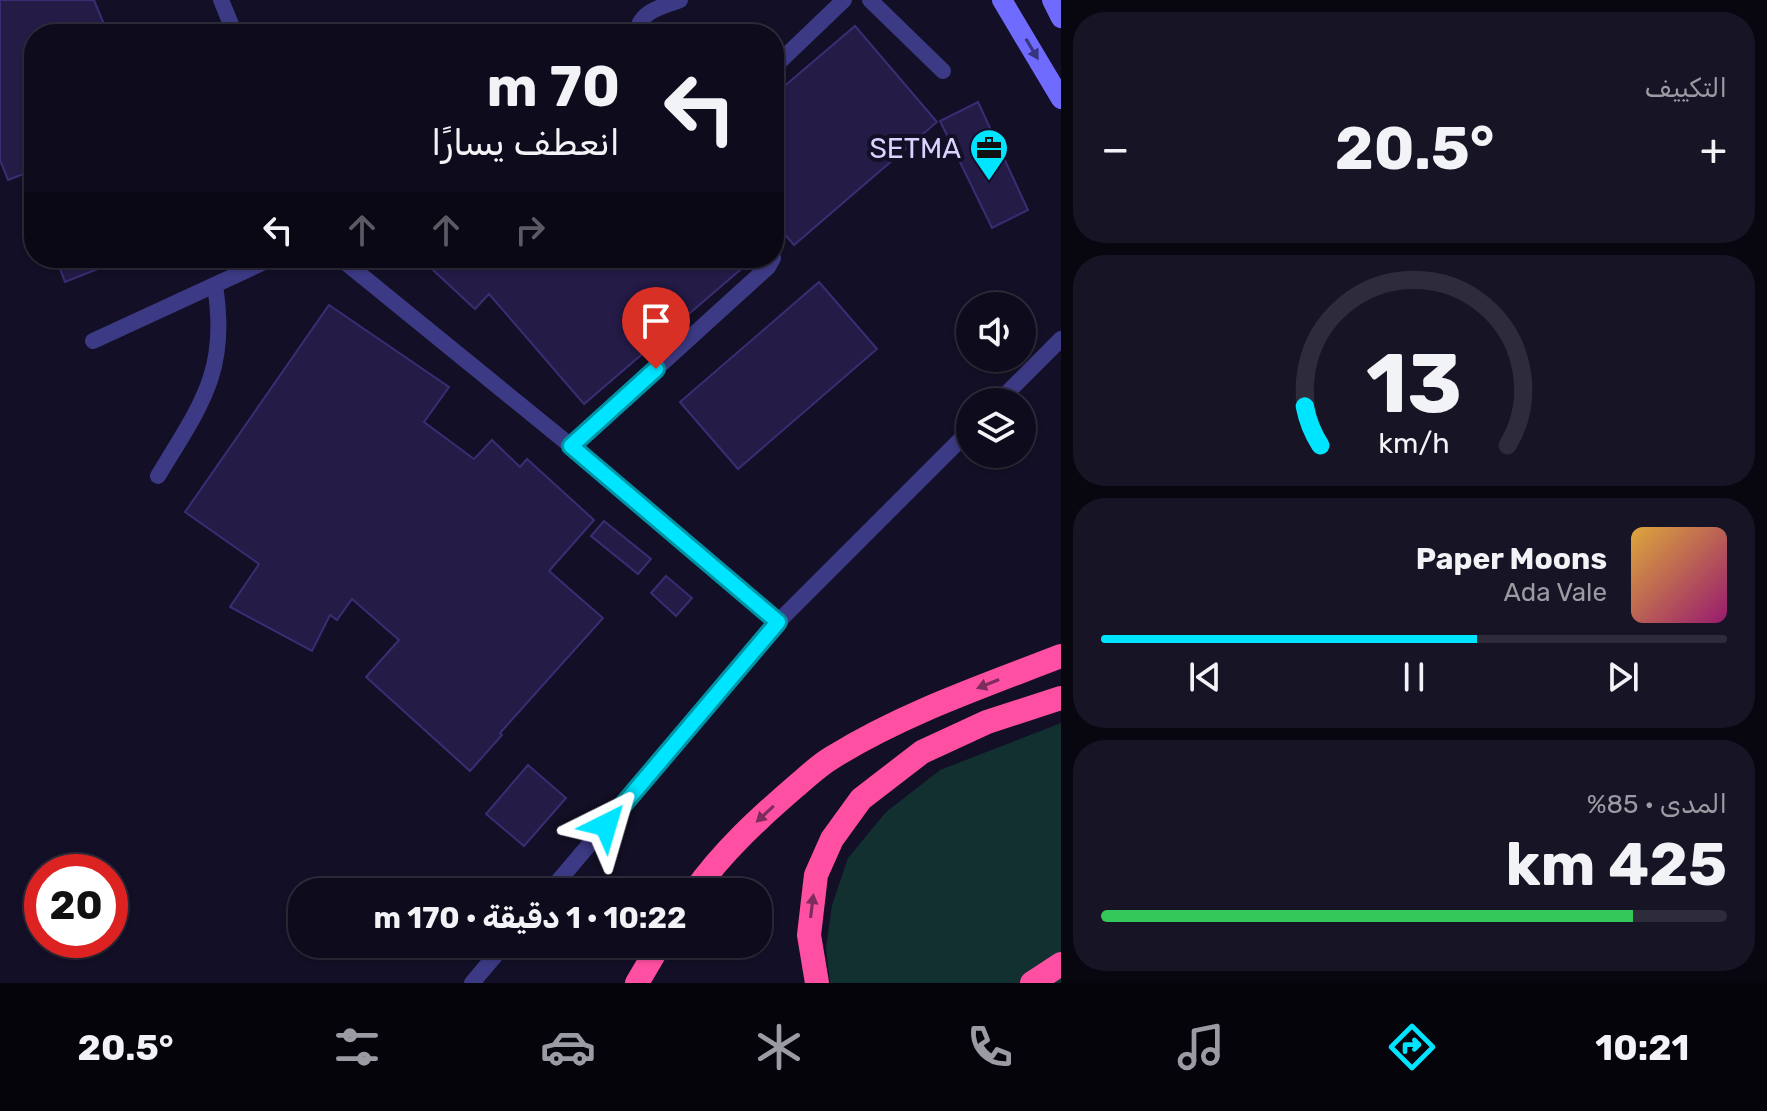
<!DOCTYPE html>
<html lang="ar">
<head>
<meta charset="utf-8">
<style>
  :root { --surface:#0e0b1c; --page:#171425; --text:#f1f3f6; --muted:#9b9ba3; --line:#2e2b3b; --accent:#00e5ff }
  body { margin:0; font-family:Rubik,Vazirmatn,sans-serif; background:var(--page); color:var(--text); direction:rtl; height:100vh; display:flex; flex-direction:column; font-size:30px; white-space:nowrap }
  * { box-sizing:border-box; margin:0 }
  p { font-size:26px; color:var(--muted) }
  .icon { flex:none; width:44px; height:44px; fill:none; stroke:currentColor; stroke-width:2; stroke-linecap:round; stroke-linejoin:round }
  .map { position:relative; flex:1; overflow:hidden; direction:ltr }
  .panel { display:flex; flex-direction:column; gap:12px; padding:12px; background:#08060f; width:706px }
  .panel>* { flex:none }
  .guide { position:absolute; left:24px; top:24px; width:760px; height:244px; border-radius:32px; box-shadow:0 2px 6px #0004,0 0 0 2px var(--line); direction:rtl; background:#0e0b1c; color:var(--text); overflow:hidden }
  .controls { position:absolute; left:956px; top:292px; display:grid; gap:16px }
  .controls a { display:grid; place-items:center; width:80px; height:80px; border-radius:50%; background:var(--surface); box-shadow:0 2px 6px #0004,0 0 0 2px var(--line); font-size:40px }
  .speed { position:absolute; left:24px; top:854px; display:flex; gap:16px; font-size:40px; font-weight:700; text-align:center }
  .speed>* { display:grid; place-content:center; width:104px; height:104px; border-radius:50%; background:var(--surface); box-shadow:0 2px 6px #0004,0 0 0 2px var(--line); line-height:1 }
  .speed .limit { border:12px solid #d22; background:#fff; color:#111 }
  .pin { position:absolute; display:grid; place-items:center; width:68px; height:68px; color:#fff; margin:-82px -34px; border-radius:50% 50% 50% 0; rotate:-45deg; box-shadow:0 0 8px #0007 }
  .pin .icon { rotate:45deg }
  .me { position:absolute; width:88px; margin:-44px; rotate:40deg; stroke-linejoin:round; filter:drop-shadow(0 0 6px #0008) }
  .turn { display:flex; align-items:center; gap:28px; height:168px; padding:0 32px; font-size:36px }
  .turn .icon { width:104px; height:104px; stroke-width:2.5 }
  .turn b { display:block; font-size:56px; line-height:68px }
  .lanes { display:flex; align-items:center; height:76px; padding:0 32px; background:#0003; justify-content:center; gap:40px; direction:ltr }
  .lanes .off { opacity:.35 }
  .big { font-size:60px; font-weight:700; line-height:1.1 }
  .panel .card { flex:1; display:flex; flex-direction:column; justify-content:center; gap:12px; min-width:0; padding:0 28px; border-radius:32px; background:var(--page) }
  .panel .dial { align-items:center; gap:0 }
  .dial svg { height:208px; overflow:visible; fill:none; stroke:var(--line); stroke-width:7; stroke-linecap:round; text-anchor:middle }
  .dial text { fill:var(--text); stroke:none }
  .song { display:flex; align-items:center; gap:24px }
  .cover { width:96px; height:96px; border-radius:12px; background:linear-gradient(135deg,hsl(40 70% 55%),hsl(320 70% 35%)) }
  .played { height:8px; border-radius:4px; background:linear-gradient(90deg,var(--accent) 60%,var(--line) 60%) }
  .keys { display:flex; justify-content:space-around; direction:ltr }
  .heat { display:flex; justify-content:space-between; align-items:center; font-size:44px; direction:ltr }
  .charge { height:12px; border-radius:6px; background:linear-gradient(90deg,#34c759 85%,var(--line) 0) }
  .trip { position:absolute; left:288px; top:878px; width:484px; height:80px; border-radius:32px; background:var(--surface); box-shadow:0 2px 6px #0004,0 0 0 2px var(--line); font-weight:700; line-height:80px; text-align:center; direction:rtl }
  .tabs { display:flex; height:128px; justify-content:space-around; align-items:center; background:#06040b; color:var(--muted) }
  .tabs .icon { width:56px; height:56px }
  .tabs .selected { color:var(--accent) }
  .tabs b { font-size:36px; color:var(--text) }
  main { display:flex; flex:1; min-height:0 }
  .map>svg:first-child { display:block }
</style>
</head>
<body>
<main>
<section class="panel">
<div class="card"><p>التكييف</p>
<div class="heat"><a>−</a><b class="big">20.5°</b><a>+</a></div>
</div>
<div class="card dial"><svg viewBox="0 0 100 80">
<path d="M14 69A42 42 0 1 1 86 69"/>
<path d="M14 69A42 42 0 0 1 8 54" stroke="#00e5ff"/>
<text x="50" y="56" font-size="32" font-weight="700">13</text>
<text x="50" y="72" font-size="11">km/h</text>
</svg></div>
<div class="card">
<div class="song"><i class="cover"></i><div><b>Paper Moons</b><p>Ada Vale</p></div></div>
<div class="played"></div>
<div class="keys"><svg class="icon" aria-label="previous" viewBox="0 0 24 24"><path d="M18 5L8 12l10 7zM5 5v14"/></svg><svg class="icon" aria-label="pause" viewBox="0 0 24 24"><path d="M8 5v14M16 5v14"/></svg><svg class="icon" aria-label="next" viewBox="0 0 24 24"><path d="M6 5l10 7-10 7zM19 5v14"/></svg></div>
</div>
<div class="card"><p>المدى · 85%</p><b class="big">425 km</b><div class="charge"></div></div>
</section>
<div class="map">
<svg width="1061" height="983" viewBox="0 0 1061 983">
  <rect width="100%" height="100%" fill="#130f26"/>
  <path fill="#12302f" d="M 1061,723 L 1061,983 L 830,983 L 826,948 L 832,905 L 848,858 L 886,812 L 940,770 Z"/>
  <path fill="#241b47" stroke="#3b2d73" stroke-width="2" d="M 0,0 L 94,0 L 108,34 L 34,34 L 34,170 L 8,180 L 0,160 Z
    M 855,26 L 937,122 L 794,245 L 774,222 L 774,95 Z
    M 978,102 L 1028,210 L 992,228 L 940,121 Z
    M 56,258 L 123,258 L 123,259 L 65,282 Z
    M 420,258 L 754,258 L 584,404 L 489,294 L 475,309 Z
    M 819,282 L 877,349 L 738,469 L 680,402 Z
    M 329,305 L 449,387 L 424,422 L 474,459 L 492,440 L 520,467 L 527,459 L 594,520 L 549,571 L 603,618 L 500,733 L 502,735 L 470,771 L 366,677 L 399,640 L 352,599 L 337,620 L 330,615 L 312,651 L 230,607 L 259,564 L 185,512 Z
    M 604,521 L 651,559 L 638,574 L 591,536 Z
    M 666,576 L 692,598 L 676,616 L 651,593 Z
    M 528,765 L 566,798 L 524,846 L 486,814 Z"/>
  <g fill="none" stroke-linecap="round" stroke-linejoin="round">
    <path stroke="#3d3a85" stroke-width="16" d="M 221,0 L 235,34
      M 870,0 L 943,71
      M 637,34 C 638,11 662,7 680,0
      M 774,67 L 844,0
      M 340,258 L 571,446 L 778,622
      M 93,341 L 273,258
      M 998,402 L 1061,339
      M 571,446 L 768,267 L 773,258
      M 158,476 C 200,406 229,372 215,286
      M 549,892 L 778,622 L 970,430
      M 472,983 L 505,944"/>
    <path stroke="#6f6bff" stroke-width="20" d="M 1002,0 L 1061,99
      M 1052,0 L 1061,18"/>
    <path stroke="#ff4fa3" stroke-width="24" d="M 694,892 C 722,852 758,819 795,787 C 807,777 819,765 833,757 C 904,713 984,686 1061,656
      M 637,983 L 660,944
      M 817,983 L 809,935 L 816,875 L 832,839 L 861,799 L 922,752 L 987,722 L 1061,698
      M 1032,983 L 1061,964"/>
  </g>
  <defs><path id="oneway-solid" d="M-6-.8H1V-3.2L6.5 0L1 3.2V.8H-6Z" transform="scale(2)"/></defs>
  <use fill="#38347d" href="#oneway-solid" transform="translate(1032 49) rotate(59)"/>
  <g fill="#7d2c5e">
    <use href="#oneway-solid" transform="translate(988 684) rotate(158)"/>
    <use href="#oneway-solid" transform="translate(765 814) rotate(137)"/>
    <use href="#oneway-solid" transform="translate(812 906) rotate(-83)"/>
  </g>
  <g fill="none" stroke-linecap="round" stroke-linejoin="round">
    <g stroke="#0095a6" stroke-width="20">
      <path id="route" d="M 606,825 L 778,622 L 571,446 L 656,369"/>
    </g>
    <use href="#route" stroke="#00e5ff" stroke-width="14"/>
  </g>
  <defs>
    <g id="office-pin" transform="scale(2)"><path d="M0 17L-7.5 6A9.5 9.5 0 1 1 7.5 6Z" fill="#00e5ff" stroke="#130f26"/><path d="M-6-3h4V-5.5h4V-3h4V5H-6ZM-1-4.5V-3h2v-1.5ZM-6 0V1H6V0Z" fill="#111"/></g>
  </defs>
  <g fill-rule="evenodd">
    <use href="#office-pin" x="989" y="148"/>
  </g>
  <g text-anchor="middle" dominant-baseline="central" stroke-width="8" stroke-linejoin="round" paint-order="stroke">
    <g font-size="28" fill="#d9d4ff" stroke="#130f26" text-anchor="end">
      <text x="961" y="148">SETMA</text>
    </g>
  </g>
</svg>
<div class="controls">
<a><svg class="icon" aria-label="sound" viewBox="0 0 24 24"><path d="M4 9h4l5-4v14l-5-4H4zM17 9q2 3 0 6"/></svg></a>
<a><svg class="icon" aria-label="layers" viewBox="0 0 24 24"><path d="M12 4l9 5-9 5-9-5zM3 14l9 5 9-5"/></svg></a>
</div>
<div class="speed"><div class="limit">20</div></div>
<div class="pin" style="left:656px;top:369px;background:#d93025"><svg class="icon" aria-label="arrive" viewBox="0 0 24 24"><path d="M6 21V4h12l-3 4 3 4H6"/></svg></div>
<svg class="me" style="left:606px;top:825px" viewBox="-20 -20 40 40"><path d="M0-17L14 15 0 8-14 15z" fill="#00e5ff" stroke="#fff" stroke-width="4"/></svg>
<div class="trip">10:22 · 1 دقيقة · 170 m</div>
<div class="guide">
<div class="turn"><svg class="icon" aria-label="left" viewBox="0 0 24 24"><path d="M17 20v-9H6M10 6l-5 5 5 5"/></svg><div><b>70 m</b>انعطف يسارًا</div></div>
<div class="lanes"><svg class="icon" aria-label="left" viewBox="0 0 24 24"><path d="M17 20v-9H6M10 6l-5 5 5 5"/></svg><svg class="icon off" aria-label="ahead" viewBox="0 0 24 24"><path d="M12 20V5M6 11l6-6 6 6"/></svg><svg class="icon off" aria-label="ahead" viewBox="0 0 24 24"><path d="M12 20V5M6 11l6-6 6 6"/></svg><svg class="icon off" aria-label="right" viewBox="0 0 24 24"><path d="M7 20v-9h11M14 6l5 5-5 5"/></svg></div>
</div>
</div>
</main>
<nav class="tabs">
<b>10:21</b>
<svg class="icon selected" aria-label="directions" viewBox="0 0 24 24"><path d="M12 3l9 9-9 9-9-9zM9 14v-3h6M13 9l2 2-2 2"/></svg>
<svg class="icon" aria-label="music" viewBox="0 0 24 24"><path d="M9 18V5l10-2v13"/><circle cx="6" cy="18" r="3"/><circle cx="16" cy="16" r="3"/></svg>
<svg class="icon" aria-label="phone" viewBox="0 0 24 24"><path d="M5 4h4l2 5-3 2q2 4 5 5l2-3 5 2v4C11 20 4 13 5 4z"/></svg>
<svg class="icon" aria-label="climate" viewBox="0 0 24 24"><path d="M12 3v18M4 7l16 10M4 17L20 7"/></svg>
<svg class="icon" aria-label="car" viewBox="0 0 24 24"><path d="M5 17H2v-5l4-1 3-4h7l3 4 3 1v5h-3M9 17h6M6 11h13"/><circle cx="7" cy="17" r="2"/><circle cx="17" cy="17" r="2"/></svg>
<svg class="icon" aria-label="filters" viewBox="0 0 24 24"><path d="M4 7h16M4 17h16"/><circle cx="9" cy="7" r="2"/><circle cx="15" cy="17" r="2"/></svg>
<b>20.5°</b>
</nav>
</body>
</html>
